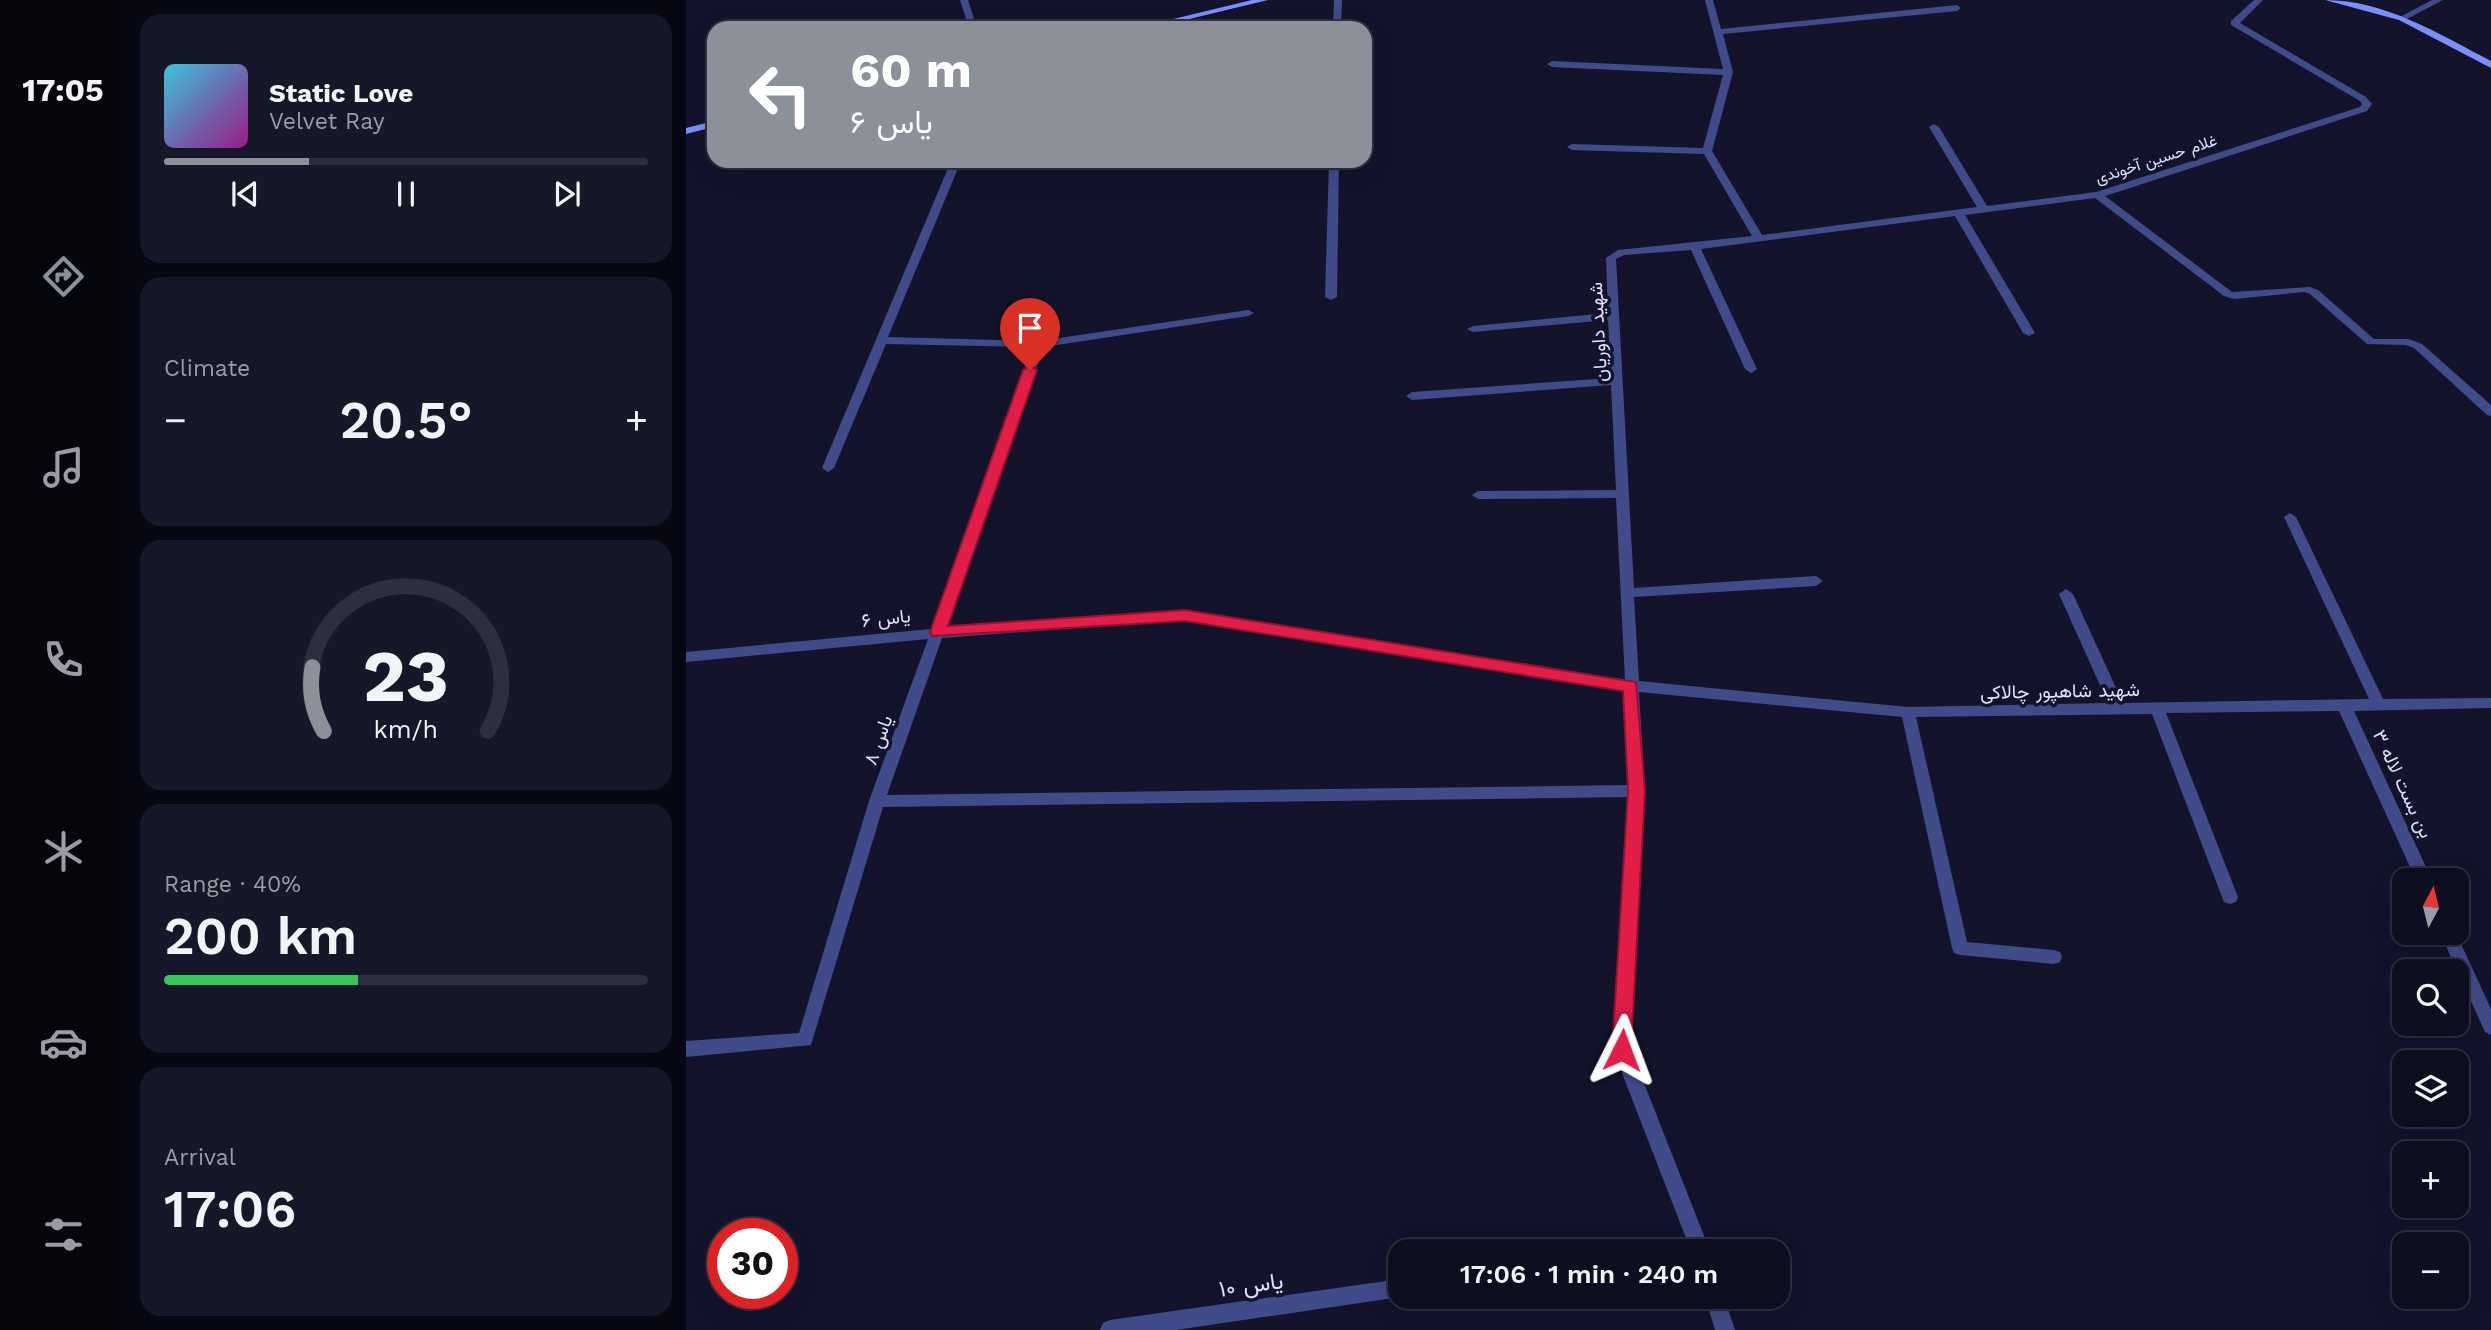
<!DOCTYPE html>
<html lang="en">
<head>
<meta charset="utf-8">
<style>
  :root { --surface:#0e0e21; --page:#17172a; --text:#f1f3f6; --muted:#9b9ca5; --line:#2e2e3f; --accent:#8c9099 }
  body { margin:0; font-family:"Work Sans",Vazirmatn,sans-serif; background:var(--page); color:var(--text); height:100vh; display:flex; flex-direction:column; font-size:26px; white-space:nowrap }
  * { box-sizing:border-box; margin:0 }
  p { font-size:23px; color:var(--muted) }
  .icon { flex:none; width:38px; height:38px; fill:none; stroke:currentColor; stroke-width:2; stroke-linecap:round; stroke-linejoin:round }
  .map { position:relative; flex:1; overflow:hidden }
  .details { display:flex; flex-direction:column; gap:14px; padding:14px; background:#080812; width:560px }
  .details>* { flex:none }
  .hud { position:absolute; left:21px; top:21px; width:665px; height:147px; border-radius:21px; box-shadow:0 7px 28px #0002,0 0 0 2px var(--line); background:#8c9099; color:#fff; overflow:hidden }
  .needle { width:46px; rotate:7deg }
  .buttons { position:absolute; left:1706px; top:868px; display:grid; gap:14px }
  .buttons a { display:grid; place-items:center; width:77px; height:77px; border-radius:14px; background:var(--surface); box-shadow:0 7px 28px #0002,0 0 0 2px var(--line); font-size:35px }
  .speed { position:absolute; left:21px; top:1218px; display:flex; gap:14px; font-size:35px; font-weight:700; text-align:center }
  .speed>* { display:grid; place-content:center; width:91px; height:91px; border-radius:50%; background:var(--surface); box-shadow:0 7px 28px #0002,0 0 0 2px var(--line); line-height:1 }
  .speed .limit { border:10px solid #d22; background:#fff; color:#111 }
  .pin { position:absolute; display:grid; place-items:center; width:60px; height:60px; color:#fff; margin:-72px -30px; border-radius:50% 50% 50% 0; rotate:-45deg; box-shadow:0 0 7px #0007 }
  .pin .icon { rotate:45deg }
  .me { position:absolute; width:77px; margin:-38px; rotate:3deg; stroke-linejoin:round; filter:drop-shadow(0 0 5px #0008) }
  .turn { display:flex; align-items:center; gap:24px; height:147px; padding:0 28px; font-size:32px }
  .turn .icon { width:91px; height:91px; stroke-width:2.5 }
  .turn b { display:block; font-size:49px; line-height:60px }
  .big { font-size:52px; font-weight:600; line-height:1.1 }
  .details .widget { flex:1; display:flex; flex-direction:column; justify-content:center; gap:10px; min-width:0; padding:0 24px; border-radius:21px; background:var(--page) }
  .details .dial { align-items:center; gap:0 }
  .dial svg { height:182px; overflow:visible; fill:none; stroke:var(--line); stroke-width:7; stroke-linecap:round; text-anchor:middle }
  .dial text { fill:var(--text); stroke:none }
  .song { display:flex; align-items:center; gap:21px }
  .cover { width:84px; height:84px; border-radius:10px; background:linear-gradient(135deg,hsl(190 70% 55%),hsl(310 70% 35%)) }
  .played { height:7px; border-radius:4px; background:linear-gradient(90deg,var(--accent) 30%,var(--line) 30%) }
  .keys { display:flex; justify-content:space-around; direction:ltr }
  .heat { display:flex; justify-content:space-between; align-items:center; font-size:38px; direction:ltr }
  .charge { height:10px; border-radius:5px; background:linear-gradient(90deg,#34c759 40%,var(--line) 0) }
  .trip { position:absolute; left:702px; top:1239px; width:402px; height:70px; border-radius:21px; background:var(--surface); box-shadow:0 7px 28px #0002,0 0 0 2px var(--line); font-weight:600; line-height:70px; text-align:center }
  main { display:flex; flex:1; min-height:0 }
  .tab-bar { display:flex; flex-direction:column; width:126px; justify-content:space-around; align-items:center; background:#06060d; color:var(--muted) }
  .tab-bar .icon { width:49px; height:49px }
  .tab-bar .on { color:var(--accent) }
  .tab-bar b { font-size:32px; color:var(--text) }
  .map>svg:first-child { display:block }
</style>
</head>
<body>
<main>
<nav class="tab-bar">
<b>17:05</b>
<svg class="icon on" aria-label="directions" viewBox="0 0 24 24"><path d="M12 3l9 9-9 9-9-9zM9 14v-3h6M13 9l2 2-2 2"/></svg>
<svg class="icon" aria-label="music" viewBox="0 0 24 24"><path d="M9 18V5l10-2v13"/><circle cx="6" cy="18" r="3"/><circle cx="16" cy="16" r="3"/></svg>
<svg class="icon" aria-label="phone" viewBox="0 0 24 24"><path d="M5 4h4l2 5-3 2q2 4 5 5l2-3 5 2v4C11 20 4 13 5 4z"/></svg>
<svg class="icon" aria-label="climate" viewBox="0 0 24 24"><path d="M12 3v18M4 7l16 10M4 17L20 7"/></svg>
<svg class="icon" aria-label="car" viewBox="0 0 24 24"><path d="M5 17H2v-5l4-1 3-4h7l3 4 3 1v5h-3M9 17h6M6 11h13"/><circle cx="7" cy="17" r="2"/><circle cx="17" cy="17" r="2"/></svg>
<svg class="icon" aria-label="filters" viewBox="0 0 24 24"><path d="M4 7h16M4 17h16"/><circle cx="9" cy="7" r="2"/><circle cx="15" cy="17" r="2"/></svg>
</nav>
<section class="details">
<div class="widget">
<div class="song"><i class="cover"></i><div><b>Static Love</b><p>Velvet Ray</p></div></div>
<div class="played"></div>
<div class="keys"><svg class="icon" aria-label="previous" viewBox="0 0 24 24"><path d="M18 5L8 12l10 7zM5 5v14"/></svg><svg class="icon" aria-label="pause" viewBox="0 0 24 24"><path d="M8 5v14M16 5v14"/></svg><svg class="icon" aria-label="next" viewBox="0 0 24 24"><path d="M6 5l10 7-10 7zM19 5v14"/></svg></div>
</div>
<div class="widget"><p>Climate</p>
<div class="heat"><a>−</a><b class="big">20.5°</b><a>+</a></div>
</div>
<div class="widget dial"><svg viewBox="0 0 100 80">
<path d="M14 69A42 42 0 1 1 86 69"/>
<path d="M14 69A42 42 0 0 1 9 41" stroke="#8c9099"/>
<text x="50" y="56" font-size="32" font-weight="700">23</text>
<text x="50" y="72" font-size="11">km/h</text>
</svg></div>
<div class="widget"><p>Range · 40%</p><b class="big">200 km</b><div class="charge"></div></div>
<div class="widget"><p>Arrival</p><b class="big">17:06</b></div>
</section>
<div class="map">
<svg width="1805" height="1330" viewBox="0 0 1805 1330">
  <rect width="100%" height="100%" fill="#13132c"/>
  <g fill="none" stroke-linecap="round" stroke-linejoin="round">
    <path fill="#404b89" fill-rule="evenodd" d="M 274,0 L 282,0 L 291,28 L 283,28 Z
      M 648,0 L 656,0 L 655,28 L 647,28 Z
      M 1019,0 L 1027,0 L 1035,29 L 1271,5 L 1275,8 L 1271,11 L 1037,34 L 1047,72 L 1026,151 L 1076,235 L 1291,207 L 1243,127 L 1248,124 L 1253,127 L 1301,206 L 1410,192 L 1674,107 L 1676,104 L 1674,101 L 1545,25 L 1545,21 L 1568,0 L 1577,0 L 1554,23 L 1680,97 L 1686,104 L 1681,111 L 1419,196 L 1546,292 L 1624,287 L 1632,290 L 1688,339 L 1722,339 L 1736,344 L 1805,405 L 1805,416 L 1801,415 L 1728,348 L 1720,345 L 1681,344 L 1624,294 L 1619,292 L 1548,299 L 1538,296 L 1409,198 L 1279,215 L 1349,333 L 1343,336 L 1337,333 L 1269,216 L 1015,249 L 1071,369 L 1065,373 L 1059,369 L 1005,250 L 938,255 L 930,259 L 948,588 L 1130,576 L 1137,581 L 1130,586 L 948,597 L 953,681 L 1222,707 L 1422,703 L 1373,594 L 1380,589 L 1387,594 L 1437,703 L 1683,699 L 1598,517 L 1604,513 L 1610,517 L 1697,699 L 1805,698 L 1805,708 L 1668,711 L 1746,880 L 1730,880 L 1653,711 L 1480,713 L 1552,897 L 1550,902 L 1544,904 L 1538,902 L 1536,897 L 1466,714 L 1230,717 L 1281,942 L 1368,950 L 1374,952 L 1376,957 L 1374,962 L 1368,964 L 1274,955 L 1268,953 L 1266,948 L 1216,717 L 953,692 L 959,791 L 945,1050 L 1024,1251 L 960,1251 L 962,1244 L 1000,1238 L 927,1050 L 943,797 L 197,807 L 125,1045 L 0,1057 L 0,1041 L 113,1033 L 183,801 L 242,639 L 0,662 L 0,652 L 245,629 L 346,347 L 200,344 L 148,468 L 142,472 L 136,468 L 265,161 L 275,161 L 202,337 L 353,341 L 562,310 L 568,313 L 562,316 L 358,347 L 259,627 L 499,610 L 939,680 L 930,498 L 792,499 L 786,495 L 792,491 L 930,490 L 925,385 L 726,400 L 720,396 L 726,392 L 925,378 L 922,320 L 787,332 L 781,329 L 787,326 L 922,313 L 920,258 L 932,250 L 1066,236 L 1018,154 L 886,150 L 881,147 L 886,144 L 1017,148 L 1037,75 L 866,67 L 861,64 L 866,61 L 1037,69 ZM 499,620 L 939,691 L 943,785 L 201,795 L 256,638 Z
      M 1746,0 L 1757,0 L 1719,20 L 1712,18 Z
      M 643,161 L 653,161 L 651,297 L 645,300 L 639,297 Z
      M 1754,933 L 1770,933 L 1805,1009 L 1805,1035 L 1799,1032 Z
      M 714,1279 L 714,1297 L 490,1330 L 414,1330 L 417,1323 L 424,1320 Z
      M 1019,1297 L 1038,1297 L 1049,1330 L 1029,1330 Z"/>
    <path fill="#7a8ffa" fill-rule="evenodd" d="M 566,0 L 582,0 L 466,28 L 450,28 Z
      M 1639,0 C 1699,0 1753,34 1805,61 L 1805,68 L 1713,20 Z
      M 28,121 L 28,127 L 0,134 L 0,128 Z"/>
  </g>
  <path fill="#e11d48" stroke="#92132f" stroke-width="2" d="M 344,366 L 351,370 L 262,626 L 499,610 L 950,682 L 959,791 L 945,1050 L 942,1056 L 936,1058 L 929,1056 L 926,1050 L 942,791 L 937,691 L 499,621 L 246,636 L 244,632 L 337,370 Z"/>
  <g text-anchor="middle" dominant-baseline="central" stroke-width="7" stroke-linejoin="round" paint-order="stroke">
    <g font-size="16" fill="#dfe1fe" stroke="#13132c">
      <text transform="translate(1470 159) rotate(-18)">غلام حسین آخوندی</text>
    </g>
    <g font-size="19" fill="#dfe1fe" stroke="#13132c">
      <text transform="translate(912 332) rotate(-93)">شهید داوریان</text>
      <text transform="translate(200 618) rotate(-6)">یاس ۶</text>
      <text transform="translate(1374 691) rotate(-1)">شهید شاهپور چالاکی</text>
      <text transform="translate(192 740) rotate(-70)">یاس ۸</text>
      <text transform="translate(1717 784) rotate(65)">بن بست لاله ۳</text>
    </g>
    <g font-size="23" fill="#dfe1fe" stroke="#13132c">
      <text transform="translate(565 1285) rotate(-8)">یاس ۱۰</text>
    </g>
  </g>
</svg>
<div class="buttons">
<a><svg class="needle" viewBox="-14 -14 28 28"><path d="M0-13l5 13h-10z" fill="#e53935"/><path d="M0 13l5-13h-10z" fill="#9b9ca5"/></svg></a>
<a><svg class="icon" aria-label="search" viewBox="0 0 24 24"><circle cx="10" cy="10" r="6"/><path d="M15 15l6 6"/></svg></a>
<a><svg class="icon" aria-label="layers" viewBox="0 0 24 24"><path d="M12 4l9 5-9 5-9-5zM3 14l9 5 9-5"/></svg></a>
<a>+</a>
<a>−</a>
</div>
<div class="speed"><div class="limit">30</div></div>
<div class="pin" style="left:344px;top:370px;background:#d93025"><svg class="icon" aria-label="arrive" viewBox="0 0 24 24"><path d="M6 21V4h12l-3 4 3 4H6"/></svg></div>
<svg class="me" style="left:936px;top:1050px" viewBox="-20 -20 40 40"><path d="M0-17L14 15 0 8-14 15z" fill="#e11d48" stroke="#fff" stroke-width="4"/></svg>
<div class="trip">17:06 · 1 min · 240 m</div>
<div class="hud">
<div class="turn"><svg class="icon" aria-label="left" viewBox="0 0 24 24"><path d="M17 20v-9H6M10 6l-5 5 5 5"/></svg><div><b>60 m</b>یاس ۶</div></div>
</div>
</div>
</main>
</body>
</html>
